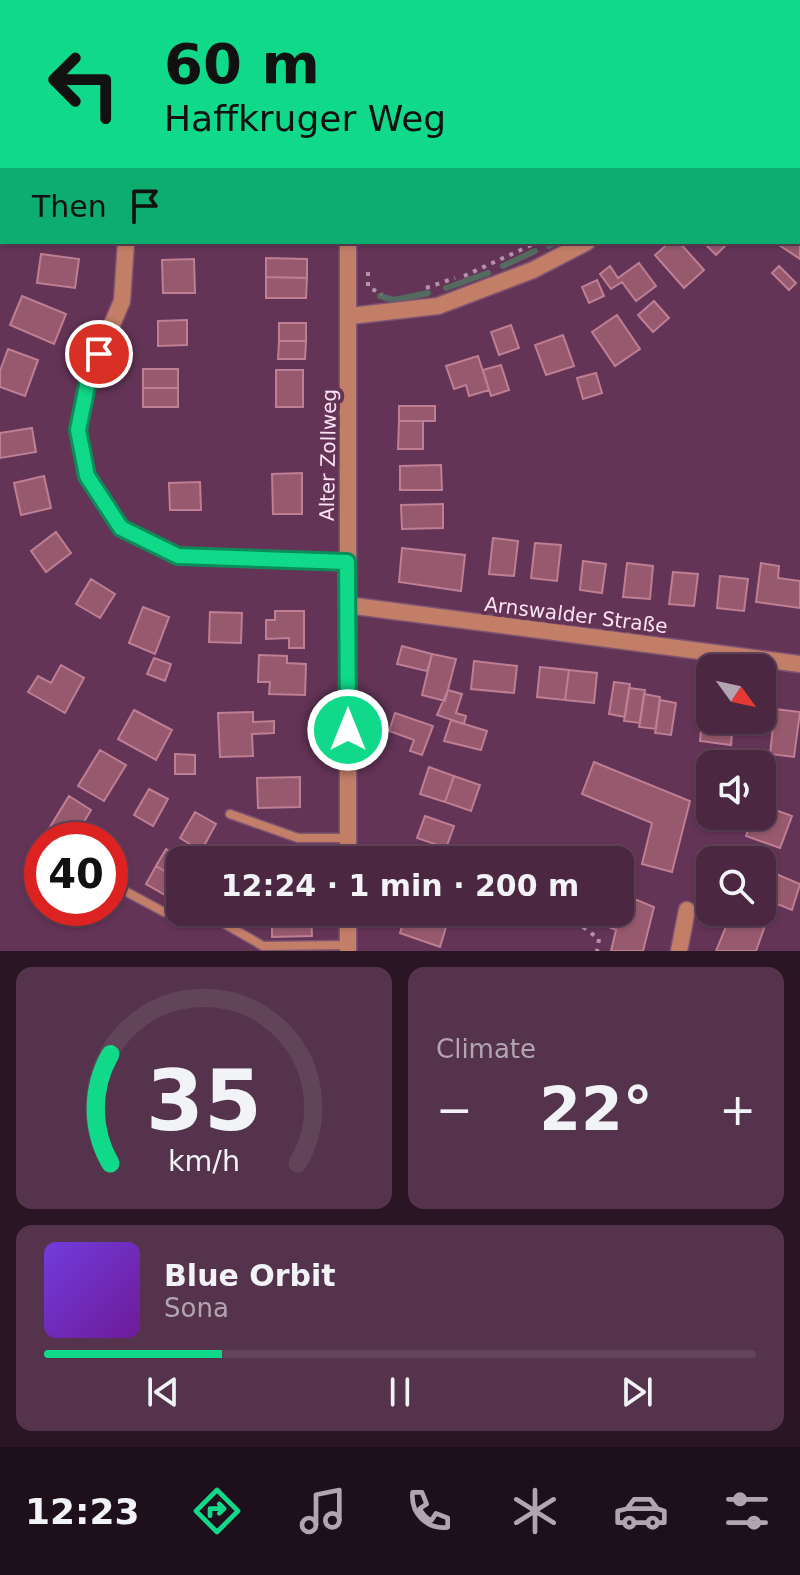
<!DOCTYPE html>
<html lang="en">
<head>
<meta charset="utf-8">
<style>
  :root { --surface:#4b2741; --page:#55334c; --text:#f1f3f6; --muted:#b2a5b1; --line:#62445a; --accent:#10d98a }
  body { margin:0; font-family:"DejaVu Sans",sans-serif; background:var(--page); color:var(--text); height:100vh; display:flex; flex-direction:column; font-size:30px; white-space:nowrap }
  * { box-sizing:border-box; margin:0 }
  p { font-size:26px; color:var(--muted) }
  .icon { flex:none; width:44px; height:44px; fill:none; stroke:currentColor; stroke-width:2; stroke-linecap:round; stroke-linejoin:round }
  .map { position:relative; height:951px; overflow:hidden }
  .sheet { display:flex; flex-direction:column; gap:16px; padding:16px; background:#291524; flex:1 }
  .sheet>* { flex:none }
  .banner { position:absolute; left:0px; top:0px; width:800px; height:244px; box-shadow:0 2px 6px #0004,0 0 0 2px var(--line); background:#10d98a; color:#111; overflow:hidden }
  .needle { width:52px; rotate:123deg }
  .controls { position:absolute; left:696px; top:654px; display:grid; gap:16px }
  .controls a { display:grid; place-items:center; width:80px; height:80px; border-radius:16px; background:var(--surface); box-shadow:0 2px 6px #0004,0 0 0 2px var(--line); font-size:40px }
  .speed { position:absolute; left:24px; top:822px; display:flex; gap:16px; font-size:40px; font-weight:700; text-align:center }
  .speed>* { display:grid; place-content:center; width:104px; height:104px; border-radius:50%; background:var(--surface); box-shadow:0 2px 6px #0004,0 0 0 2px var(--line); line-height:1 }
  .speed .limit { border:12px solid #d22; background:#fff; color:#111 }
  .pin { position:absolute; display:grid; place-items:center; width:68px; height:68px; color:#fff; margin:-34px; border:4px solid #fff; border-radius:50%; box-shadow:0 2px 8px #0007 }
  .me { position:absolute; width:88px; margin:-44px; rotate:0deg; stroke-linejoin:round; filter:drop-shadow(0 0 6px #0008) }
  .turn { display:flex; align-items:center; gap:28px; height:168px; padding:0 32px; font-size:36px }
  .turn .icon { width:104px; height:104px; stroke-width:2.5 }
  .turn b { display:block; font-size:56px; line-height:68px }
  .then { display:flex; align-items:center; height:76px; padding:0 32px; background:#0003; gap:16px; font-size:30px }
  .big { font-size:60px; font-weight:800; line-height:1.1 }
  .sheet .tile { flex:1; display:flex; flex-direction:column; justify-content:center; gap:12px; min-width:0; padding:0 28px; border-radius:16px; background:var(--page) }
  .sheet .dial { align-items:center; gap:0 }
  .dial svg { height:208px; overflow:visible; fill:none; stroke:var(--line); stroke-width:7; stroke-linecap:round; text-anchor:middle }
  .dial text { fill:var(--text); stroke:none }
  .song { display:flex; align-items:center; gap:24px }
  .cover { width:96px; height:96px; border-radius:12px; background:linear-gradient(135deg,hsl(260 70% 55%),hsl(280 70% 35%)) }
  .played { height:8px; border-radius:4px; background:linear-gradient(90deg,var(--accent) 25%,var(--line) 25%) }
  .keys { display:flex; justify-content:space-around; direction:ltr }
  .heat { display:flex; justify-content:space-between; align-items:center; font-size:44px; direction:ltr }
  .sheet .tiles { flex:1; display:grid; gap:16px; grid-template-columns:1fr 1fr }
  .tile:last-child { grid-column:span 2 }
  .trip { position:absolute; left:166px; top:846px; width:468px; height:80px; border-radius:16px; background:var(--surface); box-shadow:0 2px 6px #0004,0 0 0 2px var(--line); font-weight:800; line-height:80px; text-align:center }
  .menu { display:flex; height:128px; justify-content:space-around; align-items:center; background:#1e101a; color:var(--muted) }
  .menu .icon { width:56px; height:56px }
  .menu .on { color:var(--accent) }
  .menu b { font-size:36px; color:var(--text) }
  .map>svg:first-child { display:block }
</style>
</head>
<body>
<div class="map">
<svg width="800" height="951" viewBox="0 0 800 951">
  <rect width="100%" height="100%" fill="#643457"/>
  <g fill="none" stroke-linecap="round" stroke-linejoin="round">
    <path stroke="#546a60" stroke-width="6" d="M 798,71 L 799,70
      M 549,246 L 556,242
      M 503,266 L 535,251
      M 446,288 L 488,273
      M 380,296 L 394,300 L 428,293"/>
  </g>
  <path fill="#96596e" stroke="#be7e93" stroke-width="2" d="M 36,0 L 99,0 L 35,2 Z
    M 152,0 L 196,0 L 196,2 L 151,2 Z
    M 261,0 L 292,0 L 292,2 L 261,2 Z
    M 765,0 L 800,0 L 800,14 L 798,2 Z
    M 798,232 L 800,234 L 800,259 L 776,243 L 798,242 Z
    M 670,242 L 679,242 L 704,270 L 684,288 L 655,255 Z
    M 703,242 L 729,242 L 716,255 Z
    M 41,254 L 79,259 L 75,288 L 37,283 Z
    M 266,258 L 307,259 L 307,278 L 266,277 Z
    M 194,259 L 195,293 L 163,293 L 162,260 Z
    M 639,263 L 656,286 L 636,301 L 622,282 L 611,289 L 600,274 L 610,266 L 618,278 Z
    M 779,266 L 796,283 L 789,290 L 772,273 Z
    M 266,277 L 307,278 L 306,298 L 266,298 Z
    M 597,280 L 604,296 L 589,303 L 582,287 Z
    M 22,296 L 66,314 L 54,344 L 10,325 Z
    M 654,301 L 669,318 L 653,332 L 638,315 Z
    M 617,315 L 640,349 L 615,366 L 592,332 Z
    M 187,320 L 187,345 L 158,346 L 158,321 Z
    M 279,323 L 306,323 L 306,341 L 279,341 Z
    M 511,325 L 519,348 L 499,355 L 491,332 Z
    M 563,335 L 574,366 L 546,375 L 535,345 Z
    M 279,341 L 306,341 L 305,359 L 278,359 Z
    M 8,349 L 38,360 L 25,396 L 0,387 L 0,371 Z
    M 478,356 L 489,390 L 469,396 L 466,385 L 454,389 L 446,366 Z
    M 501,365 L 509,390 L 491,396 L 483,370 Z
    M 143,369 L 178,369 L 178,388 L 143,388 Z
    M 276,370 L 303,370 L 303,407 L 276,407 Z
    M 596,373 L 602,393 L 583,399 L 577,378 Z
    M 143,388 L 178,388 L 178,407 L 143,407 Z
    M 399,406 L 435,406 L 435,421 L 399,421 Z
    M 399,421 L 423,421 L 423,449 L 398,449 Z
    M 32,428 L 36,452 L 0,458 L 0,433 Z
    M 441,465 L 442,490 L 400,490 L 400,466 Z
    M 302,473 L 302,514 L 273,514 L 272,474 Z
    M 44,476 L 51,508 L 21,515 L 14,483 Z
    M 200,482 L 201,510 L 170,510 L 169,483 Z
    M 443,504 L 443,528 L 402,529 L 401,505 Z
    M 56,532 L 71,553 L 46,572 L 31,551 Z
    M 493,538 L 518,541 L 514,576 L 489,574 Z
    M 535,543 L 561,545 L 557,581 L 531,578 Z
    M 402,548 L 465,555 L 461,591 L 399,582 Z
    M 583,561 L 606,564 L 602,593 L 580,590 Z
    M 627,563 L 653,566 L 650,599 L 623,597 Z
    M 761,563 L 779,566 L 778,578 L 800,581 L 800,608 L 756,602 Z
    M 673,572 L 698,574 L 694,606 L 669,604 Z
    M 720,576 L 748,579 L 744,611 L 717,608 Z
    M 91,579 L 115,594 L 100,618 L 76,604 Z
    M 143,607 L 169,617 L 155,654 L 129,643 Z
    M 275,611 L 304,611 L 304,648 L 289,648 L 289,638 L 266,639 L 266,620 L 275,620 Z
    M 210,612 L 242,613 L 241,643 L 209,642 Z
    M 402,646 L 432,654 L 427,671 L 397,664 Z
    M 432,654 L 456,659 L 445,701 L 422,695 Z
    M 259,655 L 287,656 L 287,663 L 306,664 L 305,695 L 269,694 L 270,682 L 258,682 Z
    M 154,658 L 171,664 L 165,681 L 147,674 Z
    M 474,661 L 517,666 L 514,693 L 471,689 Z
    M 61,665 L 84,678 L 65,713 L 28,692 L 38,676 L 51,683 Z
    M 540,667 L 569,670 L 565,700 L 537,697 Z
    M 569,670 L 597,673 L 594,703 L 565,700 Z
    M 614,682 L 630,684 L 625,717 L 609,714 Z
    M 629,688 L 645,690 L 640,723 L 624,721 Z
    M 448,690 L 462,694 L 456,713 L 466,716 L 464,724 L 437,715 Z
    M 644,694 L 660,697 L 656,729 L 639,727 Z
    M 660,700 L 676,703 L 671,735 L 655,733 Z
    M 703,709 L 710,710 L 710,720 L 733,720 L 731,745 L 700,741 Z
    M 775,709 L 800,712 L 794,757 L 770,754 Z
    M 134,710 L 172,730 L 156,760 L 118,739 Z
    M 253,712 L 253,722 L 274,721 L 274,733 L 252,734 L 253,756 L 220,757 L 218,713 Z
    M 395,713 L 433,726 L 422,755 L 410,751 L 414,740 L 389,731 Z
    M 451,720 L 487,731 L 481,750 L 444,741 Z
    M 100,750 L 126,765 L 104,801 L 78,786 Z
    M 175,754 L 195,755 L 195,774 L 175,774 Z
    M 594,762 L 690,801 L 672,872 L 642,864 L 652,823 L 582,794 Z
    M 429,767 L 454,776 L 445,802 L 420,794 Z
    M 454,776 L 480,785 L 471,811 L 445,802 Z
    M 300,777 L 300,807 L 258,808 L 257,778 Z
    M 149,789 L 168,799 L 153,826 L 134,815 Z
    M 69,796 L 91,810 L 73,840 L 60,840 L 47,832 Z
    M 762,805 L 792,816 L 780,848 L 746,836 L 753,816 L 762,816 Z
    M 195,812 L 216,824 L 201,851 L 180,838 Z
    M 425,816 L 454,826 L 446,848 L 417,838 Z
    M 166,849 L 185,860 L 180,860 L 180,880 L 156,866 Z
    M 156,866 L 180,880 L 174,900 L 146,884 Z
    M 762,868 L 800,884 L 792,910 L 762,898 Z
    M 620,893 L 654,907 L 643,951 L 611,951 L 616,930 L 574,912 L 620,912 Z
    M 272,912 L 311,912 L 312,936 L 272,937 Z
    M 406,912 L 447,924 L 440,947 L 400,933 Z
    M 732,912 L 766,923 L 756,951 L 716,951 Z"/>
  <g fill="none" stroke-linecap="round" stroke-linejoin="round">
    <g stroke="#7f5473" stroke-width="11">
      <path id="service" d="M 230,814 L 298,838 L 348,838
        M 110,883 L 164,912 L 180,911
        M 204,912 L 263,946 L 348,945"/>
    </g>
    <g stroke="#7f5473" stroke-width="19">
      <path id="minor" d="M 0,33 L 2,34
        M 798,89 L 800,87
        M 126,242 L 122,301 L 88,381 L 78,430 L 87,476 L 121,528 L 178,556 L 347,562
        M 350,316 L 438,306 L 533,270 L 587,242
        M 347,605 L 800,664
        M 679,951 L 687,910"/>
    </g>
    <g stroke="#7f5473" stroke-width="19">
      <path id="tertiary" d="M 343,0 L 343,2
        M 348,860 L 348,242
        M 348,912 L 348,951"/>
    </g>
    <path stroke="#b693ac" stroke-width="4" stroke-dasharray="4 6" stroke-linecap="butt" d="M 798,64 L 800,61
      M 0,117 L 2,114
      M 368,272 L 368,287 L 382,294
      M 464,276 L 538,242
      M 426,288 L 455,278
      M 575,921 L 599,939 L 597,951"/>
    <use href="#service" stroke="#c37e68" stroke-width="8"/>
    <use href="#minor" stroke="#c37e68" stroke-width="16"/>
    <use href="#tertiary" stroke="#c37e68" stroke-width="16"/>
  </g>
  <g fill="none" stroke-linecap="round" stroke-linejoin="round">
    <g stroke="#0a8d5a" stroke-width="20">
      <path id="route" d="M 99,354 L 88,381 L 78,430 L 87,476 L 121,528 L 178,556 L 347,562 L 348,730"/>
    </g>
    <use href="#route" stroke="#10d98a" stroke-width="14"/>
  </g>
  <g text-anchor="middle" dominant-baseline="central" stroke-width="8" stroke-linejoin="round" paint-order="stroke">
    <g font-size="20" fill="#fce4f4" stroke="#643457">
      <text transform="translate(328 455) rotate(-89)">Alter Zollweg</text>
      <text transform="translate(576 615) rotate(7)">Arnswalder Straße</text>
    </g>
  </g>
</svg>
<div class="controls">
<a><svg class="needle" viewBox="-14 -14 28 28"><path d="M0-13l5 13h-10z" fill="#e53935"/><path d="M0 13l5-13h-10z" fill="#b2a5b1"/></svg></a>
<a><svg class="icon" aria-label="sound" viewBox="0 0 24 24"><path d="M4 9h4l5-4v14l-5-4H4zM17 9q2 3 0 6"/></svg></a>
<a><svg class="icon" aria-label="search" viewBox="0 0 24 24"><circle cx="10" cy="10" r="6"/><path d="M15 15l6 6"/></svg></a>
</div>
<div class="speed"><div class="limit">40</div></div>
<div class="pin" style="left:99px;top:354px;background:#d93025"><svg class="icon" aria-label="arrive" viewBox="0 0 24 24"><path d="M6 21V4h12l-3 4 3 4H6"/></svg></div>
<svg class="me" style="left:348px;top:730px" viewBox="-20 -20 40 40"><circle r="17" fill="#10d98a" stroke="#fff" stroke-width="3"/><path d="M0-11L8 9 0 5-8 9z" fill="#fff"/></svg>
<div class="trip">12:24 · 1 min · 200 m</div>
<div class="banner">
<div class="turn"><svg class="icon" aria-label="left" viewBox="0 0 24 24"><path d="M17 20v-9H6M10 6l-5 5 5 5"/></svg><div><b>60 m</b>Haffkruger Weg</div></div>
<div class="then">Then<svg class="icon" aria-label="arrive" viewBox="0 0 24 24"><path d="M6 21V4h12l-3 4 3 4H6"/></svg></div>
</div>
</div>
<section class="sheet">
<div class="tiles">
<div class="tile dial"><svg viewBox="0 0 100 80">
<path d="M14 69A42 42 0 1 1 86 69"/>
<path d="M14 69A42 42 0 0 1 14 27" stroke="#10d98a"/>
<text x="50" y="56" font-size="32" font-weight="700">35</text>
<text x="50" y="72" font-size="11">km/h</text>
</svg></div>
<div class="tile"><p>Climate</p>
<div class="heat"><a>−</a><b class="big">22°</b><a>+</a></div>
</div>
<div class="tile">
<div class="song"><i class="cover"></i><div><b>Blue Orbit</b><p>Sona</p></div></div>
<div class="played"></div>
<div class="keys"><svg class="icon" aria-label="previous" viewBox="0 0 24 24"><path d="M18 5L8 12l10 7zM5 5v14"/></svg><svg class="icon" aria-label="pause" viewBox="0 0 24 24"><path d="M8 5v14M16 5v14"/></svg><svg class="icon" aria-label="next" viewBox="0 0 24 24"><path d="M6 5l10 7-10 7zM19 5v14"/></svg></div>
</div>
</div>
</section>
<nav class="menu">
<b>12:23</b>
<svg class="icon on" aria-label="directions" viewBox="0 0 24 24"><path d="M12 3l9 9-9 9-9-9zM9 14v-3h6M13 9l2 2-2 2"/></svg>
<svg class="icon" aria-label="music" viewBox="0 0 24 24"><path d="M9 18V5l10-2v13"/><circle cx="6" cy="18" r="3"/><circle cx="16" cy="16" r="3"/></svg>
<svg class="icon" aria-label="phone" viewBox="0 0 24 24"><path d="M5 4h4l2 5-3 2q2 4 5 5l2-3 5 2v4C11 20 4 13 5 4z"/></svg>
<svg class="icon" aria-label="climate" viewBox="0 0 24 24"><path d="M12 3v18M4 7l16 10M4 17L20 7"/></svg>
<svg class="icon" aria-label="car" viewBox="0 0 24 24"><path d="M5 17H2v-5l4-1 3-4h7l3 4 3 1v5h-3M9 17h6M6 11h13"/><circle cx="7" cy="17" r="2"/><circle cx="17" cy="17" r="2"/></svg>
<svg class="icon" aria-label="filters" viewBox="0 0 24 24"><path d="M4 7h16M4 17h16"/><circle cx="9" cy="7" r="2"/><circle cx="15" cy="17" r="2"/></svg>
</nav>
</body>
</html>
